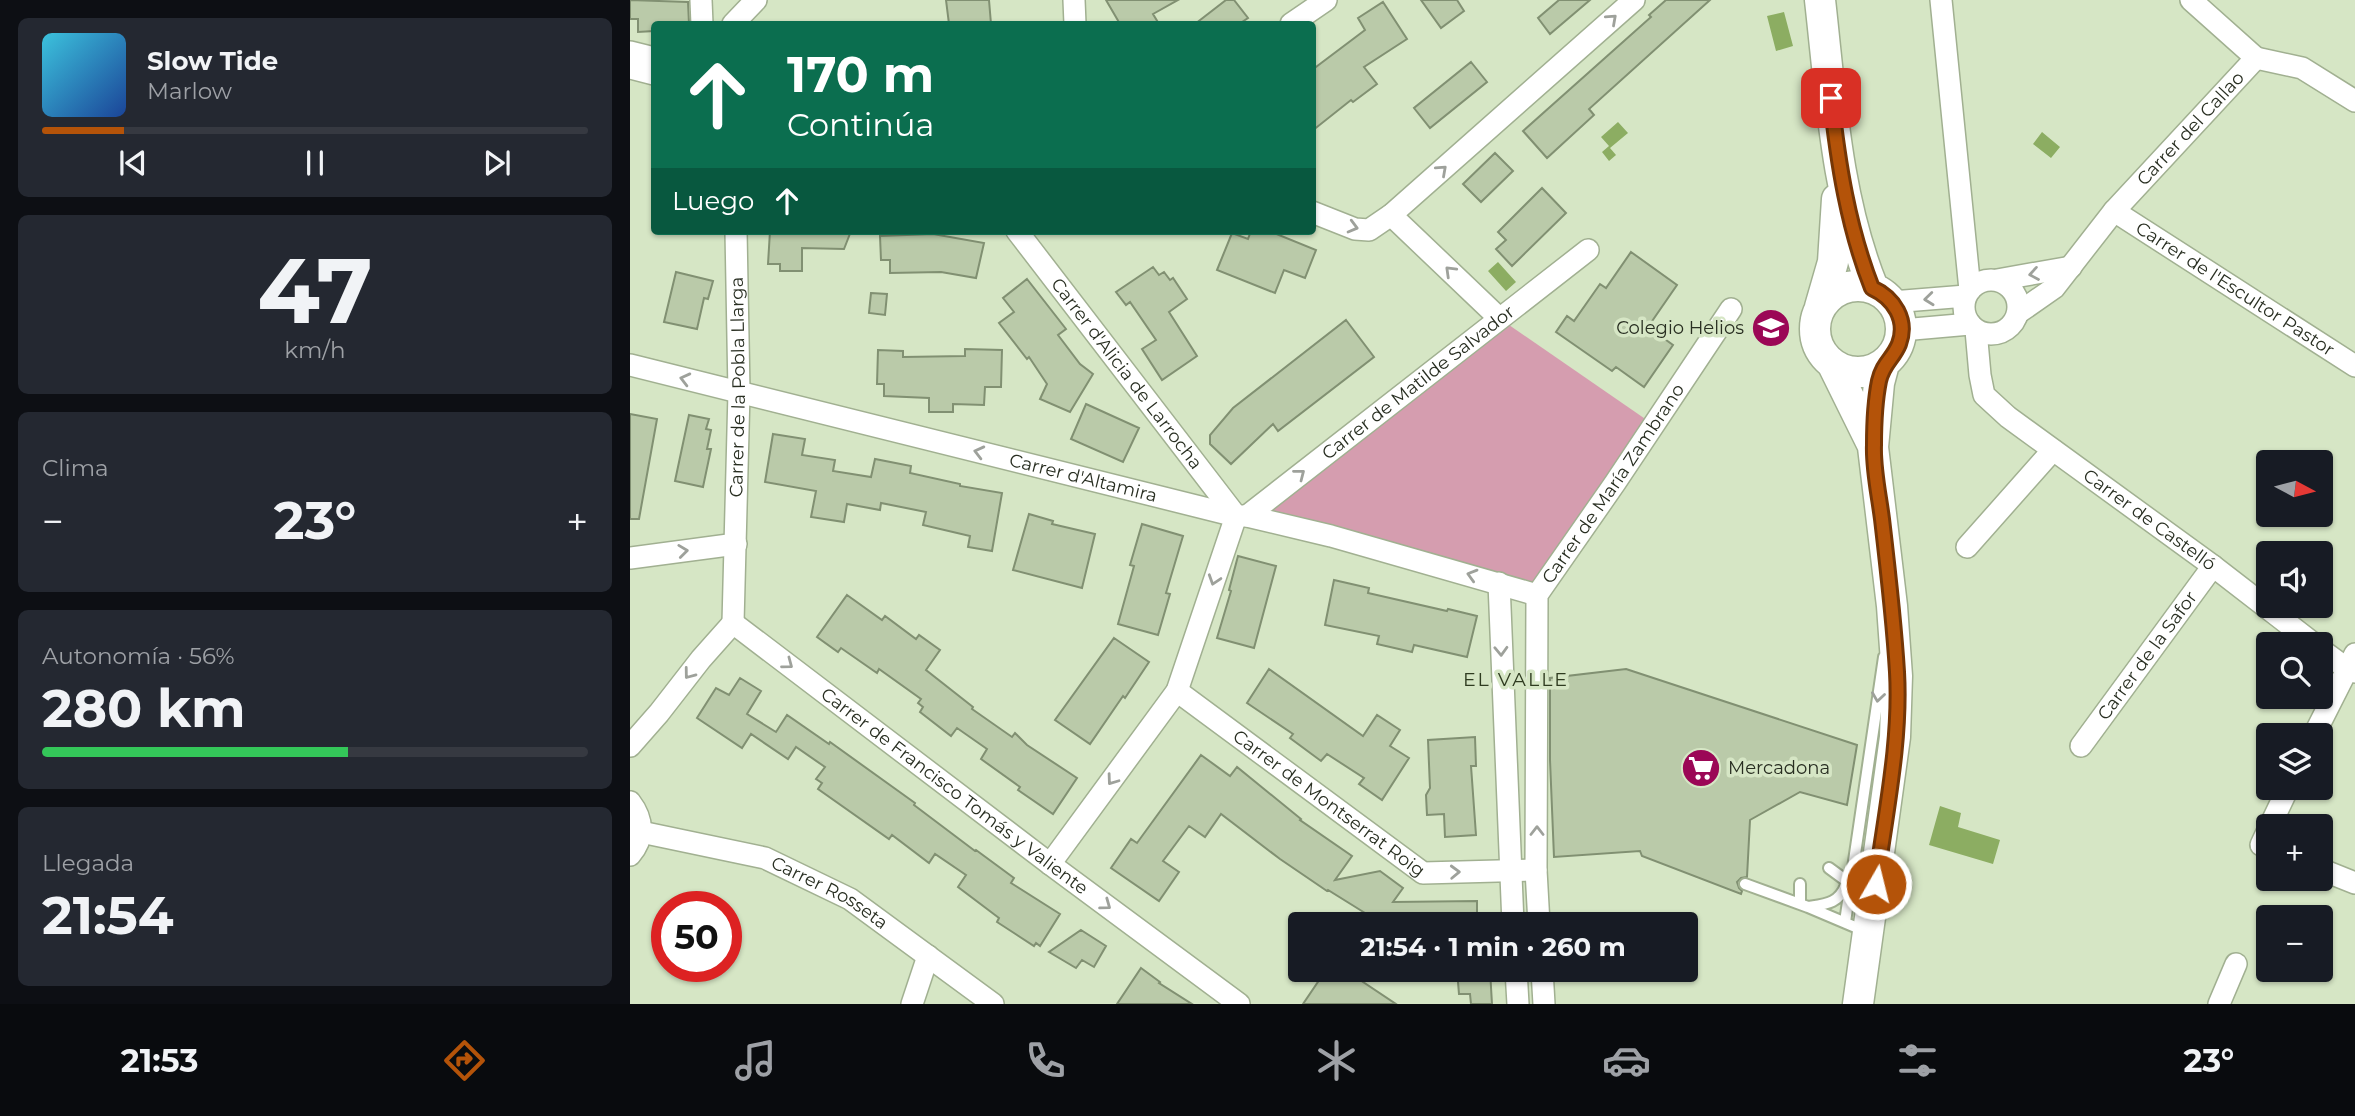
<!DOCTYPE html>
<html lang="es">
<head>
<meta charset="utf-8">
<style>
  :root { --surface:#171b24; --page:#242831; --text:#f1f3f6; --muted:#9ea1a6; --line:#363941; --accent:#b45309 }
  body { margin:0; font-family:Montserrat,sans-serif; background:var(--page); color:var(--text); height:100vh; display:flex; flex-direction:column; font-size:26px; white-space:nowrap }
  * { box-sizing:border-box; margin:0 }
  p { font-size:23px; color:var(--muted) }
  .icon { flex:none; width:38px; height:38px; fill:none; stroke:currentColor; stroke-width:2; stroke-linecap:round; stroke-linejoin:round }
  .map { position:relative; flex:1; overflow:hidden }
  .panel { display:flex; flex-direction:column; gap:18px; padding:18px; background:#0d0f14; width:630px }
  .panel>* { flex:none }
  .guide { position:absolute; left:21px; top:21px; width:665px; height:214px; border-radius:7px; box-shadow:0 2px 5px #0004; background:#0b6e4f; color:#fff; overflow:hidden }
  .needle { width:46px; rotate:97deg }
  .controls { position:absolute; left:1626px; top:450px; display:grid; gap:14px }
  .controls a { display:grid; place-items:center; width:77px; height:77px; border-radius:7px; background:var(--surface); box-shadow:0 2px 5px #0004; font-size:35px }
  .speed { position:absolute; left:21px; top:891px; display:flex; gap:14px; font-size:35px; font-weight:700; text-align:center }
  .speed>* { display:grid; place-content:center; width:91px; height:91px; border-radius:50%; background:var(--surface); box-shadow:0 2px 5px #0004; line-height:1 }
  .speed .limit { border:10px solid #d22; background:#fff; color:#111 }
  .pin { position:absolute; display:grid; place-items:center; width:60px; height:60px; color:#fff; margin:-30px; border-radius:14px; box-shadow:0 4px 10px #0006 }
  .me { position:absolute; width:77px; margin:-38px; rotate:8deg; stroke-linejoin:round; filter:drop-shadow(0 0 5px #0008) }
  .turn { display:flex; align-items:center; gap:24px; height:147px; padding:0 21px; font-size:32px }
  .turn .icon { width:91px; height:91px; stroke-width:2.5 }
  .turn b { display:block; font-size:49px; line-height:60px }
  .then { display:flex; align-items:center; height:66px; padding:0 21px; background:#0003; gap:14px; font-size:26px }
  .big { font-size:52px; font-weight:700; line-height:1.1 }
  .panel .card { flex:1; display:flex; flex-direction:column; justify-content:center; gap:10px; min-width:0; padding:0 24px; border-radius:10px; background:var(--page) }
  .panel .dial { align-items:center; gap:0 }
  .dial b { font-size:91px; line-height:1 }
  .song { display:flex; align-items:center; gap:21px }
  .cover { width:84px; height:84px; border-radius:10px; background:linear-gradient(135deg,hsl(190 70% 55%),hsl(220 70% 35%)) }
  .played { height:7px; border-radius:4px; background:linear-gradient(90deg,var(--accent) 15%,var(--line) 15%) }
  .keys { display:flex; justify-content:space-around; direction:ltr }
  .heat { display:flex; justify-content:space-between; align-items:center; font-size:38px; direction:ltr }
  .charge { height:10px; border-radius:5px; background:linear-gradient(90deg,#34c759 56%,var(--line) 0) }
  .trip { position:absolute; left:658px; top:912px; width:410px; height:70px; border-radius:7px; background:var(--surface); box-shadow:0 2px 5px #0004; font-weight:700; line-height:70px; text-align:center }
  .dock { display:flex; height:112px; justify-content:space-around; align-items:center; background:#090b0e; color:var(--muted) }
  .dock .icon { width:49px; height:49px }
  .dock .current { color:var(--accent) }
  .dock b { font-size:32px; color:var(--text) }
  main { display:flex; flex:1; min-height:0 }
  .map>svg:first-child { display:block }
</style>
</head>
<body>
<main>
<section class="panel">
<div class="card">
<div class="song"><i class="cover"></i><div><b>Slow Tide</b><p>Marlow</p></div></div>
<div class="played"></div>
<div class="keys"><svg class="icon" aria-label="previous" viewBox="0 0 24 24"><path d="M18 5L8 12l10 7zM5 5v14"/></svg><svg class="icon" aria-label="pause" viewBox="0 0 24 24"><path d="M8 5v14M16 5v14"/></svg><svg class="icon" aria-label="next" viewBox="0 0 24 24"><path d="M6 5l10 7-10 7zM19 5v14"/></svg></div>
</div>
<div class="card dial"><b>47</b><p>km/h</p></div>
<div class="card"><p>Clima</p>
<div class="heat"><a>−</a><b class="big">23°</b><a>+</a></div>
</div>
<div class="card"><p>Autonomía · 56%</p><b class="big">280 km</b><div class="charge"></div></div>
<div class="card"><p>Llegada</p><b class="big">21:54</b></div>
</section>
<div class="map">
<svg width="1725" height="1004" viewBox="0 0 1725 1004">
  <rect width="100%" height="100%" fill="#d6e6c5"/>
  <path fill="#d59daf" d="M 869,318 L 1024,425 L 907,595 L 617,516 Z"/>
  <path fill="#8cad62" d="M 1154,12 L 1163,46 L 1146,51 L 1137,16 Z
    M 988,122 L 998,133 L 980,148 L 986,155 L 979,161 L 972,152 L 979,146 L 971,137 Z
    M 1412,132 L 1430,147 L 1421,158 L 1403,144 Z
    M 868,262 L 886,282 L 876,291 L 858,271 Z
    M 1310,806 L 1331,813 L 1328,827 L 1370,840 L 1363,864 L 1299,845 Z"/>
  <path fill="#bacaa9" stroke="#819072" stroke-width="2" d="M 0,0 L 58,2 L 59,24 L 24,24 L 24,31 L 8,32 L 8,19 L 0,19 Z
    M 316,0 L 359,0 L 361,24 L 319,24 Z
    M 476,0 L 548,0 L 523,14 L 529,24 L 490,24 Z
    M 596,0 L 604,0 L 618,18 L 609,24 L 565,24 Z
    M 791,0 L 827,0 L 834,11 L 811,28 Z
    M 929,0 L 960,0 L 920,34 L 908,18 Z
    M 1036,0 L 1080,0 L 959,109 L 964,115 L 917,158 L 893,131 L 1021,17 L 1019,15 Z
    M 753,2 L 777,39 L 734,67 L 747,84 L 723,102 L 721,100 L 682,131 L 682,70 L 735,30 L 728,18 Z
    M 841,62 L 857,82 L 800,128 L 784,108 Z
    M 865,153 L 883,171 L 851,202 L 833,184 Z
    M 912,188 L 936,213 L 882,266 L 866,249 L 876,240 L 868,232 Z
    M 140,231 L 221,231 L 214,249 L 172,248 L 172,271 L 150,271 L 150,264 L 138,264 Z
    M 621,231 L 639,231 L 686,250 L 675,278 L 654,270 L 645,293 L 587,270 L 602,233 L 618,239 Z
    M 303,234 L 354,243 L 346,278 L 311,272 L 260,273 L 260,260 L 251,260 L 250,236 Z
    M 1001,252 L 1047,285 L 1018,327 L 1043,345 L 1014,387 L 986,367 L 982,371 L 926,332 L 937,316 L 944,321 L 970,284 L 976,288 Z
    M 523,267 L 529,275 L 534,272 L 540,280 L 543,278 L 557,299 L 539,312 L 567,356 L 532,380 L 512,349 L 526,340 L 500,302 L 496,305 L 486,292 Z
    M 46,272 L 83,281 L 78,299 L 74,298 L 67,329 L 34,322 Z
    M 397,279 L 436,329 L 428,335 L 450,364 L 463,374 L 440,412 L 410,399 L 417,384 L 399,357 L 397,359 L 369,323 L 384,312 L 373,298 Z
    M 241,293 L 257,294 L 255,315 L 239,313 Z
    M 716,320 L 744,357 L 648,431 L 643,424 L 601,464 L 580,444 L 580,435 L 603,408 Z
    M 335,349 L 372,350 L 371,387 L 355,387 L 354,405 L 323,404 L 323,412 L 299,412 L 299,398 L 254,396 L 254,384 L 247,384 L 248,350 L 273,351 L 273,357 L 335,356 Z
    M 456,404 L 509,428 L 493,462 L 441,439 Z
    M 0,414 L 27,419 L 9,519 L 0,519 Z
    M 59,415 L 79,419 L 76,429 L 81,430 L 77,449 L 81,449 L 73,487 L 45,481 Z
    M 143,434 L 175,439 L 172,455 L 205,460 L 203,471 L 241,477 L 245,459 L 281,466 L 280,473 L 330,484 L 330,486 L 372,493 L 362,551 L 338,547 L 340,536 L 293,525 L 296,512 L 251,503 L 250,510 L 217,504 L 214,522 L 181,517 L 186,491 L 135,482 Z
    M 399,514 L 423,521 L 422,524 L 465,534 L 452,588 L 383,570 Z
    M 512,524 L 553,536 L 536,593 L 540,594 L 528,635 L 488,624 L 504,566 L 500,565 Z
    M 608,556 L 646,566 L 624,648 L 587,638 L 601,591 L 599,590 Z
    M 704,580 L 739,588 L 738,593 L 817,611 L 818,609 L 847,616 L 837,657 L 784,645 L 782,652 L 747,644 L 749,636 L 695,625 Z
    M 217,595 L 252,620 L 255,616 L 286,639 L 289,635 L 310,650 L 296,670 L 343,707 L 342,709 L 382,737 L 385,733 L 397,745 L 447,778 L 423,814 L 388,790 L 390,787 L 351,759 L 357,749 L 327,728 L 321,736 L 290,712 L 293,707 L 288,703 L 291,699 L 249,669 L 247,673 L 211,648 L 208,652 L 187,637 Z
    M 484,638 L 519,662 L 495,698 L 493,696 L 460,744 L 425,720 Z
    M 639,669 L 733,736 L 747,715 L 770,730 L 760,746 L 779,758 L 752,800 L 729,784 L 734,778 L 697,754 L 691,761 L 660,738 L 663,734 L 617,703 Z
    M 996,669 L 1227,745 L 1217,805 L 1170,792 L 1120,820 L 1117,877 L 1111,878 L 1107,882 L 1109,888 L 1112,891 L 1111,894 L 1012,856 L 1010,851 L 924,857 L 920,760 L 920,678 Z
    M 110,678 L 131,691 L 117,714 L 146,732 L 157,715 L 199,744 L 200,742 L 285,803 L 284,805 L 345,851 L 346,850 L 384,878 L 381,883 L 430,914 L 410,946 L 406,943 L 404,946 L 367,922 L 369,918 L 328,887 L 336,875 L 305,854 L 299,863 L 262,835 L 259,839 L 188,789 L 192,783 L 186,779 L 195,767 L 166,747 L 158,759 L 121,734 L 112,748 L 67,718 L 86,688 L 99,695 Z
    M 845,737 L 846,766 L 841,766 L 846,835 L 815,837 L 814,814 L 797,815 L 796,795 L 800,788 L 798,740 Z
    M 571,755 L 600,776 L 607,767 L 671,819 L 670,820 L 722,856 L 705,880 L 750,871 L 773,888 L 763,902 L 847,901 L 847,924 L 728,924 L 735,913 L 698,890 L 697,891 L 650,859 L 591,814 L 575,837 L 559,826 L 533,861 L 549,872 L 529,901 L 481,868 L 501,839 L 507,843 Z
    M 451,930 L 476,946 L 464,967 L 452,960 L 446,968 L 419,952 Z
    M 511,968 L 530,982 L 529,983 L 562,1004 L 487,1004 Z
    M 696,970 L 715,970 L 766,1004 L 673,1004 Z
    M 827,970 L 860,970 L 862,1004 L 841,1004 L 840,994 L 829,994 Z"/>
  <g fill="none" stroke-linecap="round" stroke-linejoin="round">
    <g stroke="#a1b091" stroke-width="14">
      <path id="lane" d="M 1199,868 L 1218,882
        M 1115,884 L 1178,907 L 1237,932
        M 1170,904 L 1170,884
        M 1179,907 C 1197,904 1209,903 1216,885
        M 1215,922 L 1254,657"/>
    </g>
    <g stroke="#a1b091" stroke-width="24">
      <g id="street">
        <path d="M 71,0 L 72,24"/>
        <path d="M 444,0 L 445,24"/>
        <path d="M 1311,0 L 1340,290"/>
        <path d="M 103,24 L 126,0"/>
        <path d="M 661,24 L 696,0"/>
        <path d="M 0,52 L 24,58"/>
        <path d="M 1626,58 L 1672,68 L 1725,101"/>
        <path d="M 0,68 L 24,74"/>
        <path id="s1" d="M 1484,211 L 1725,366"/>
        <path d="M 682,212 L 725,229 L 739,230 L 761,215 L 1004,0"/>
        <path d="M 761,215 L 869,318"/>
        <path id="s2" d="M 387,231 L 606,516"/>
        <circle cx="1361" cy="307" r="27"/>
        <path d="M 1367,280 L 1441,267"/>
        <path d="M 1262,302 L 1336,296"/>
        <path id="s3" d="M 1388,313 L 1424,288 L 1484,211 L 1626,58 L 1561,0"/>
        <path d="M 1272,330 L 1340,324"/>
        <path id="s4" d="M 1346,330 L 1350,375 L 1354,395 L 1378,417 L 1583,566 L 1684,644"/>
        <path id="s5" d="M 0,365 L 606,516 L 617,516 L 701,536 L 907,595"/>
        <path id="s6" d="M 617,516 L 958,250"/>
        <path d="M 1337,547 L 1423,450"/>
        <path d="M 0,558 L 106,544"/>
        <path d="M 869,583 L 883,924"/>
        <path id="s7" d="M 103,623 L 420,864 L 609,1004"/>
        <path id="s8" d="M 103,623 L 109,392 L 106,231"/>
        <path d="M 1690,649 L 1716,668 L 1725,672"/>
        <path id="s9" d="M 547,691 L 793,873 L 906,870"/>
        <path d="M 1684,735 L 1725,654"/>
        <path d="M 0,746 L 29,713 L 71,659 L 103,623"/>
        <path id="s10" d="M 1451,746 L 1583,566"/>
        <path d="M 0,802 C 13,819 15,838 0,855"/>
        <path d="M 1640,826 L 1658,788"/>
        <path d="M 1638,830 L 1631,845 L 1638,848"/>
        <path id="s11" d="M 11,832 L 135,858 L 220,899 L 363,1004"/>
        <path d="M 420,864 L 547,691 L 606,516"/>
        <path d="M 1690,869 L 1725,883"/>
        <path id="s12" d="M 909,924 L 906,870 L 907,595 L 985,483 L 1101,309"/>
        <path d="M 886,970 L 888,1004"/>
        <path d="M 912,970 L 914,1004"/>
        <path d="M 282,1004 L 298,956"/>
        <path d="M 1589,1004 L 1606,964"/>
      </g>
    </g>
    <g stroke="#a1b091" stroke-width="33">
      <path id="secondary" d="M 1190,0 C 1201,97 1206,197 1243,288
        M1185 329a43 43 0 1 1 86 0a43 43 0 1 1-86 0Z
        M 1190,307 L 1203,262 L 1207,199
        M 1203,365 L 1243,446
        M 1228,1004 L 1265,737 L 1267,676 L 1262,606 L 1243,447 L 1249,383 L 1254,364"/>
    </g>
    <use href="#lane" stroke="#fff" stroke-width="10"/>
    <use href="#street" stroke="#fff" stroke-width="21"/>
    <use href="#secondary" stroke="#fff" stroke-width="30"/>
  </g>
  <defs><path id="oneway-chevron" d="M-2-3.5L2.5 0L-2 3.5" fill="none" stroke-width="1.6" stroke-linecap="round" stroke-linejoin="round" transform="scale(1.75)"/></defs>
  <g stroke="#9ea19b">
    <use href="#oneway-chevron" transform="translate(982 19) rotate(-42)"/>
    <use href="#oneway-chevron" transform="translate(812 170) rotate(-42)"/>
    <use href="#oneway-chevron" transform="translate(723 227) rotate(15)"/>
    <use href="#oneway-chevron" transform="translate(820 271) rotate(-136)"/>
    <use href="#oneway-chevron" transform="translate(1404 274) rotate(170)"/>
    <use href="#oneway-chevron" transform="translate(1299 299) rotate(174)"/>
    <use href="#oneway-chevron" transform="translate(55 379) rotate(-166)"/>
    <use href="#oneway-chevron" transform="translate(349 452) rotate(-166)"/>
    <use href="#oneway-chevron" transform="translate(670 474) rotate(-38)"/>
    <use href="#oneway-chevron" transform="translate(53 551) rotate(-7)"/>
    <use href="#oneway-chevron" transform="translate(842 575) rotate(-164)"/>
    <use href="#oneway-chevron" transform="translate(584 580) rotate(108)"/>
    <use href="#oneway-chevron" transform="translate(871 651) rotate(88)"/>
    <use href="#oneway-chevron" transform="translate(158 664) rotate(37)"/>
    <use href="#oneway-chevron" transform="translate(59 674) rotate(127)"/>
    <use href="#oneway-chevron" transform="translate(1248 697) rotate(98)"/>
    <use href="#oneway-chevron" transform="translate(482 780) rotate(126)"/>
    <use href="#oneway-chevron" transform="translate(907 831) rotate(-90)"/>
    <use href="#oneway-chevron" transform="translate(825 872) rotate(-2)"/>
    <use href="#oneway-chevron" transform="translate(476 905) rotate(36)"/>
  </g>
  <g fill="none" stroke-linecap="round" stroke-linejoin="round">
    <g stroke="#753606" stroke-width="18">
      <path id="route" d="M 1201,98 C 1208,163 1218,227 1242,288 C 1264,298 1278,320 1269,344 C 1263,359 1253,363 1249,381 C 1245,401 1244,424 1244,445 C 1243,469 1249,495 1252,519 C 1258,570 1264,621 1267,672 C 1271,742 1255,815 1246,884"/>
    </g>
    <use href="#route" stroke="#b45309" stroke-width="12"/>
  </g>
  <defs>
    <g id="school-disc" transform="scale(2.0125)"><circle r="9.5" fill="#9b0756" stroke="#d6e6c5"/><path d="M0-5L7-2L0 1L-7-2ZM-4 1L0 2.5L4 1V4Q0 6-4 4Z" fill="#fff"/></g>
    <g id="supermarket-disc" transform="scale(2.0125)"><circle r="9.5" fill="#9b0756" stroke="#d6e6c5"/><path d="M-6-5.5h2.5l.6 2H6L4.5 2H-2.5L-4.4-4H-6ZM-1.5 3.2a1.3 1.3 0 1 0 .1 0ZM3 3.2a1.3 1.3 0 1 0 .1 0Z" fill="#fff"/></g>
  </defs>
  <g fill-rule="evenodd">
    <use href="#school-disc" x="1141" y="328"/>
    <use href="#supermarket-disc" x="1071" y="768"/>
  </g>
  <g text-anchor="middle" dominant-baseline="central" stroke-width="7" stroke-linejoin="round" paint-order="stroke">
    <g font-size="18" fill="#282e21" stroke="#d6e6c5">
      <text stroke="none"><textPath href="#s3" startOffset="254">Carrer del Callao</textPath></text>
      <text stroke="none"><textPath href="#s1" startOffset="144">Carrer de l'Escultor Pastor</textPath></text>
      <text stroke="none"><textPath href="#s2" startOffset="180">Carrer d'Alicia de Larrocha</textPath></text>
      <text stroke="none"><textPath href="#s6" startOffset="217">Carrer de Matilde Salvador</textPath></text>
      <text stroke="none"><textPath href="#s8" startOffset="236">Carrer de la Pobla Llarga</textPath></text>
      <text stroke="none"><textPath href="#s5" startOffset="467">Carrer d'Altamira</textPath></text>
      <text stroke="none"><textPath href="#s12" startOffset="464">Carrer de María Zambrano</textPath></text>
      <text stroke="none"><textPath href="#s4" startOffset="273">Carrer de Castelló</textPath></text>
      <text stroke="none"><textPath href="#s10" startOffset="112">Carrer de la Safor</textPath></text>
      <text stroke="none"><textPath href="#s7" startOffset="278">Carrer de Francisco Tomás y Valiente</textPath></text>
      <text stroke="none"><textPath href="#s9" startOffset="189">Carrer de Montserrat Roig</textPath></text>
      <text stroke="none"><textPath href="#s11" startOffset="200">Carrer Rosseta</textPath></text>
    </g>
    <g font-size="18" fill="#282e21" stroke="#d6e6c5" text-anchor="end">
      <text x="1114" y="328">Colegio Helios</text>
      <text x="1098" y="768" text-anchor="start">Mercadona</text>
    </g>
    <g font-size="19" letter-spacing="2" fill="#2f3b20" stroke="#d6e6c5">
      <text x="886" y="679">EL VALLE</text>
    </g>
  </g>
</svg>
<div class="controls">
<a><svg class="needle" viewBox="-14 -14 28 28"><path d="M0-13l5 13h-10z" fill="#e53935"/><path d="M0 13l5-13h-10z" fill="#9ea1a6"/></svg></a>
<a><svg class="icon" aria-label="sound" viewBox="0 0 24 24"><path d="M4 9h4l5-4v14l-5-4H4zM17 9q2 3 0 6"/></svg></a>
<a><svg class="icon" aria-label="search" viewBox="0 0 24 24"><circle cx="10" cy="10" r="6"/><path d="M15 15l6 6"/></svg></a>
<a><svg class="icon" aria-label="layers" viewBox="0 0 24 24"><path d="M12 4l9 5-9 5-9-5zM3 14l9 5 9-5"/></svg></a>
<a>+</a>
<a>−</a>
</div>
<div class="speed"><div class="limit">50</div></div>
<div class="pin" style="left:1201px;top:98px;background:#d93025"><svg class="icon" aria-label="arrive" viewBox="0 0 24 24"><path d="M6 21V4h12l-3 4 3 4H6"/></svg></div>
<svg class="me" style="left:1246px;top:884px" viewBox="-20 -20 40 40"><circle r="17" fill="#b45309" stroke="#fff" stroke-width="3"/><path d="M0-11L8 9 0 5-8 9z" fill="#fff"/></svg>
<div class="trip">21:54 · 1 min · 260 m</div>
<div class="guide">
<div class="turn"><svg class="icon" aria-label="ahead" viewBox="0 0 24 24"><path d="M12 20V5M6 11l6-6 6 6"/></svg><div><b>170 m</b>Continúa</div></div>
<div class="then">Luego<svg class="icon" aria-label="ahead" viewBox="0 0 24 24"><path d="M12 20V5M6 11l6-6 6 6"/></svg></div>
</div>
</div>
</main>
<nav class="dock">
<b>21:53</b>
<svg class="icon current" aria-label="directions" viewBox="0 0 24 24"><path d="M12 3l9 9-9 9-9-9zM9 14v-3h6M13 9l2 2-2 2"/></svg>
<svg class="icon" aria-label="music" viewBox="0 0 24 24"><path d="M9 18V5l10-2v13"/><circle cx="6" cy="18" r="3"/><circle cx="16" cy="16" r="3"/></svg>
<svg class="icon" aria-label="phone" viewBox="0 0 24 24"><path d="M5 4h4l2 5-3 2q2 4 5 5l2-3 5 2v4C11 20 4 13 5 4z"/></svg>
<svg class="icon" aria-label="climate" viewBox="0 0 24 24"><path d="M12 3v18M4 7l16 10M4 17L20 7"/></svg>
<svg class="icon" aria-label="car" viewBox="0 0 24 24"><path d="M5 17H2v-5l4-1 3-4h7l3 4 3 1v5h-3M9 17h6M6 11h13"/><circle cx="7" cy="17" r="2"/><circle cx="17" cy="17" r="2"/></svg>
<svg class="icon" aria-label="filters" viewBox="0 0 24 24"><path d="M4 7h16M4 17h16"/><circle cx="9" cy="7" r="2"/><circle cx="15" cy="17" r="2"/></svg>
<b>23°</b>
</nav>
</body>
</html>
